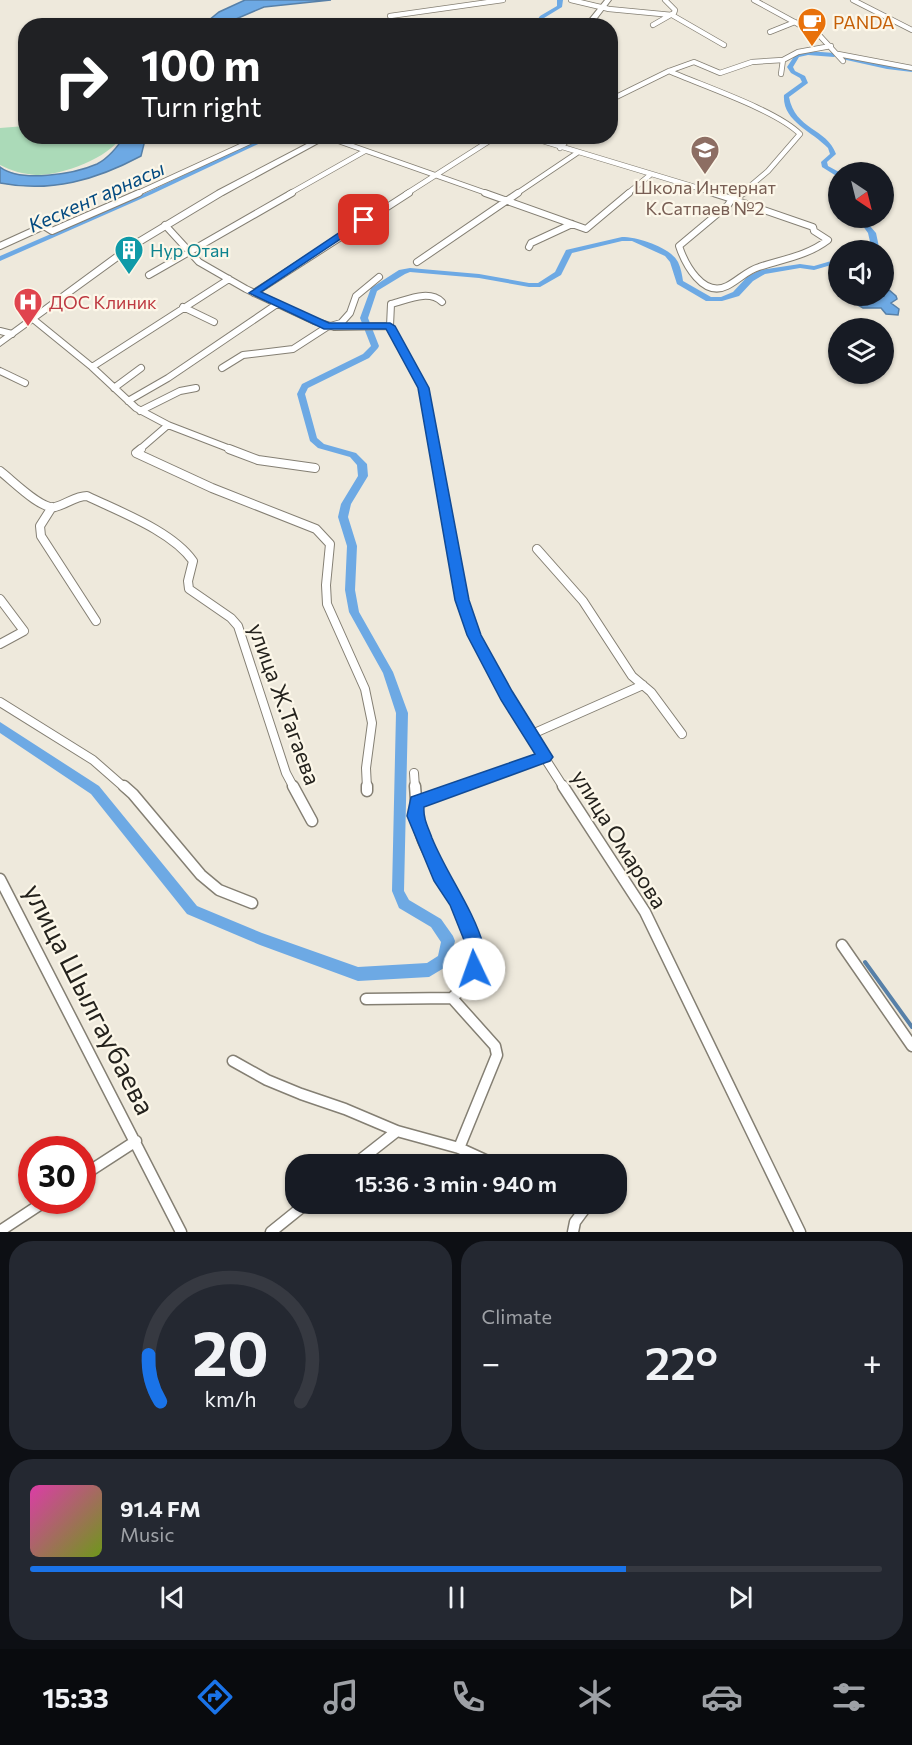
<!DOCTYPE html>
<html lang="en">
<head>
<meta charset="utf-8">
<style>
  :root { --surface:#171b24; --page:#242831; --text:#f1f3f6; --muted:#9ea1a6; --line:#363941; --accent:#1a73e8 }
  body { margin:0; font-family:Commissioner,sans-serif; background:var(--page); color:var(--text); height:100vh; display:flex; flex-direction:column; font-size:22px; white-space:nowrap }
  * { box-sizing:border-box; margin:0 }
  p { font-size:20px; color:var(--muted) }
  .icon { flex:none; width:33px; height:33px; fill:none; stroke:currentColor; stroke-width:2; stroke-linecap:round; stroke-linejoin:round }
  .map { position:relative; height:1232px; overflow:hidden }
  .panel { display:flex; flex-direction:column; gap:9px; padding:9px; background:#0d0f14; flex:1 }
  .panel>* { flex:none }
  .banner { position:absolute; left:18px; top:18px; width:600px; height:126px; border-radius:24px; box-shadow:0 2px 4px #0004; background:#202124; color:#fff; overflow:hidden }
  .needle { width:39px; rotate:145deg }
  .buttons { position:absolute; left:828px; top:162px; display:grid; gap:12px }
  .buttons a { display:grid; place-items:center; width:66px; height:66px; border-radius:50%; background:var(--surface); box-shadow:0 2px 4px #0004; font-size:30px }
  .speed { position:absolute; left:18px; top:1136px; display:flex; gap:12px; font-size:30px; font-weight:700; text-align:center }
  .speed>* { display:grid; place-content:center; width:78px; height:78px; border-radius:50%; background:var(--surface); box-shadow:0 2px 4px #0004; line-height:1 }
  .speed .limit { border:9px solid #d22; background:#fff; color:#111 }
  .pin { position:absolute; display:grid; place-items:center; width:51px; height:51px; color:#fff; margin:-26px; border-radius:12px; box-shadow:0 3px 9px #0006 }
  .me { position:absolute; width:66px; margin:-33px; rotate:357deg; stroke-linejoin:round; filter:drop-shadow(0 0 4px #0008) }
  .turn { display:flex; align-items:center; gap:21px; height:126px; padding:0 24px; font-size:27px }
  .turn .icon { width:78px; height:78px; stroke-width:2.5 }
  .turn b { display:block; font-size:42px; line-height:51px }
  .big { font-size:45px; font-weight:600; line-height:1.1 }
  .panel .widget { flex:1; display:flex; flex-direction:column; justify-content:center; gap:9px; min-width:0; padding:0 21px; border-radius:24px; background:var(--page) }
  .panel .dial { align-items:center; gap:0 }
  .dial svg { height:156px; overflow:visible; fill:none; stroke:var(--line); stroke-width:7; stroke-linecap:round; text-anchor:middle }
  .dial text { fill:var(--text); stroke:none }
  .song { display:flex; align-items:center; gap:18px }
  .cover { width:72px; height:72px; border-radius:9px; background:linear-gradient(135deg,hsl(320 70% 55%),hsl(80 70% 35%)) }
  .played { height:6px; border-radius:3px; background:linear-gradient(90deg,var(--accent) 70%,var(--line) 70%) }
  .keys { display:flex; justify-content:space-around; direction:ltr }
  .heat { display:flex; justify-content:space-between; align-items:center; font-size:33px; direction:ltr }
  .panel .tiles { flex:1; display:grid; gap:9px; grid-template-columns:1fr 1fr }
  .widget:last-child { grid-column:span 2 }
  .trip { position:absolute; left:285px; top:1154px; width:342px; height:60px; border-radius:24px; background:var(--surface); box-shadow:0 2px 4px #0004; font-weight:600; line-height:60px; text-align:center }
  .tab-bar { display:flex; height:96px; justify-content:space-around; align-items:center; background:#090b0e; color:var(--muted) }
  .tab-bar .icon { width:42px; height:42px }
  .tab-bar .current { color:var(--accent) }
  .tab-bar b { font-size:27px; color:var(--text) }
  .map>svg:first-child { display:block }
</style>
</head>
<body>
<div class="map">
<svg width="912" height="1232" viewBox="0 0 912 1232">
  <rect width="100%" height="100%" fill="#eee9dc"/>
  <path fill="#abdab8" d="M 25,126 L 26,136 L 121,137 C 109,158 60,176 36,175 C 23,174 12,171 0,165 L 0,128 Z"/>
  <path fill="#6da9e4" stroke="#5780a8" stroke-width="1.5" d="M 245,0 L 331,0 L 264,7 L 222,25 L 203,25 L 219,12 Z
    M 123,137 L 149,137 L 145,140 L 141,156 C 96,180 51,193 0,183 L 0,167 C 21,183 74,174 97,164 C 107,159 119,146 123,137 Z
    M 884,289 L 889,290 L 896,296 L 897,299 L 891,303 L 899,309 L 898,315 L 886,314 L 881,308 L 863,308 L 842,296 L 884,296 Z"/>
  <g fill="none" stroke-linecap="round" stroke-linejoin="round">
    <path stroke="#5780a8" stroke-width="4" d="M 865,962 L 912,1027"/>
    <path fill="#6da9e4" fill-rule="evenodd" d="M 557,0 L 563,0 L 562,7 L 544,18 L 538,26 L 533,26 L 540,16 L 557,6 Z
      M 808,51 L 834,53 L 837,55 L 834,57 L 808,55 L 799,57 L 793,67 L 795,71 L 805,76 L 808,83 L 789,97 C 795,130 827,128 836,154 L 827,162 L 828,166 L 839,172 L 838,177 L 822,167 L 821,162 L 830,154 L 828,148 C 812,131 782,121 784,95 L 802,82 L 800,78 L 791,73 L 787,67 L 795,55 Z
      M 844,56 L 887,65 L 912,68 L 912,72 L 887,69 L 842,59 L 841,58 Z
      M 266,136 L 275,136 L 152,194 L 0,261 L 0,256 L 148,192 Z
      M 857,218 L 863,218 L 876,233 L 879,247 L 875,250 L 867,250 L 871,246 L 868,233 Z
      M 622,237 C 638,237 670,247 678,262 C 681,268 682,275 683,281 L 711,297 L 721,297 L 733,292 L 747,277 L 760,270 L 800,264 L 814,266 L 838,259 L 838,263 L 814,270 L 800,268 L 765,274 L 753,281 L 739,296 L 722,301 L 706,301 L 677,284 L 670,262 L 665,256 L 632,241 L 622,241 L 572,253 L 561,275 L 540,287 L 529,287 L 479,278 L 410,272 L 405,274 L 377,291 L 368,318 L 379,346 L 378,348 L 369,358 L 308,388 L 305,394 L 317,438 L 324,444 L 356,453 L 367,464 L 368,476 L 351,504 L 348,517 L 357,546 L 355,590 L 359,612 L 393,672 L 408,713 L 404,891 L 409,900 L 441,919 L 453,936 L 455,941 L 449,965 L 429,977 L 358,981 L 260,945 L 187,914 L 91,794 L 0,733 L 0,722 L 99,786 L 197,906 L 262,933 L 358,967 L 427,963 L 438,956 L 441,942 L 431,927 L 399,908 L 392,891 L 396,713 L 383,673 L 349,612 L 345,590 L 347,546 L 338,517 L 341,504 L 358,476 L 357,465 L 350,457 L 318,448 L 310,441 L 297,394 L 302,384 L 363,354 L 371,346 L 360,318 L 371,288 L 399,270 L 410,268 L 479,274 L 529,283 L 538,283 L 555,272 L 566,250 Z"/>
    <g stroke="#847f73" stroke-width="6">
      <path id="minor-far3" d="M 571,0 L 609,9 L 672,15 L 724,45
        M 754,0 L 820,36 L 843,61
        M 853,0 L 912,30
        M 390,16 L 503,0
        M 653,25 L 674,13 L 675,10 L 665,0
        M 770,32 L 795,22
        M 838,54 L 912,68
        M 669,71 C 703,86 776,110 800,134 L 768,171 L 741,194
        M 781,74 L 783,60
        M 610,100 L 669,71 L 694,62 L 720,73 L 752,62 L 783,60 L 798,52 L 831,46
        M 526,136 L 718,194
        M 327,137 L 489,194
        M 560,148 L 571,136
        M 136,194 L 256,139
        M 289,194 L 365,151
        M 406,194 L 497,136
        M 516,194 L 577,153
        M 627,194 L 650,175"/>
    </g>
    <g stroke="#847f73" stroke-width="8">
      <path id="minor-far2" d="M 485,193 L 586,229 L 629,193
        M 713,193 L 732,199
        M 732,199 L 813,227 L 814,231 L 828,240 C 807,256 783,259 759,267 C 746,271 739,280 727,286 C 703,298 685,264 679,246 L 728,205 Z
        M 732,199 L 733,197
        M 731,200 L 743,193
        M 165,225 L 199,262 L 246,289 L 314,321 L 334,327 L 390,326
        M 0,246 L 44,226 L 52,231 L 139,193
        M 529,247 L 531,243 L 572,224
        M 417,262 L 518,193
        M 149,275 L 292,193
        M 254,293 L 409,193
        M 183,307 L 214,322
        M 33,319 L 92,367 L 136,408 L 168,425 L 233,450
        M 0,331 L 12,334
        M 92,367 L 229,279
        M 222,368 L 243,355 L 293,349 L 327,327 L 341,323 L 350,313 L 356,296 L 379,277
        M 0,371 L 25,383
        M 114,388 L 141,368
        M 128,401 L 168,378 L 277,304
        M 140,411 L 180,391 L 196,388
        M 139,450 L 168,425
        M 435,450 L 423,388 L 390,326 L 391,304 C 407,300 429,289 442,302"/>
    </g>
    <g stroke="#847f73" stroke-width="10">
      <path id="minor-far1" d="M 141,449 L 136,453 L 212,488 L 316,529 L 330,544 L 326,585 L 327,604 L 365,689 L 372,723 L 366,768 L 367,788
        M 229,449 L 258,460 L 315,468
        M 435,449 L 462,600 L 474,635 L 530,735 L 564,788
        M 0,471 C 12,480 41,510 55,507 C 67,504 75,496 87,496 C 120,512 172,531 193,561 L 188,581 L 189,589 L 231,618 L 238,626 L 286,773 L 294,788
        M 52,507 L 40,526 L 41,536 L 96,621
        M 537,549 L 583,601 L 632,676 L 651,692 L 682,734
        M 0,599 L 24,631 L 0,644
        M 0,702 L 93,760 L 125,788
        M 530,735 L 643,685
        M 414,773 L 415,788
        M 458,788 L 545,757"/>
    </g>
    <g stroke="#847f73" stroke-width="13">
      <path id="minor" d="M 124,786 L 133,794 L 201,875 L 219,890 L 252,903
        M 293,786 L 312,821
        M 367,786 L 367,791
        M 563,786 L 645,912 L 800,1232
        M 417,802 L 462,786
        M 0,879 L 181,1232
        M 842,945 L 912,1046
        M 452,998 L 495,1046 L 497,1055 L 459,1148
        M 366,999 L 452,998 C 463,988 474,976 477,960 C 481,932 435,870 423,840 C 415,820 417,807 415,786
        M 233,1061 L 267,1080 L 301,1094 L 345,1109 L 397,1131 L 459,1148 L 494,1164
        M 355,1164 L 397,1131
        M 82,1176 L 136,1141
        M 0,1231 L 47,1200
        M 271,1232 L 307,1203
        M 573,1232 L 575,1222 L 589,1203"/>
    </g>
    <g stroke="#847f73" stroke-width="2">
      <path id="primary" d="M 605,0 L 611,0 L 591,26 L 584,26 Z
        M 322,136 L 331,136 L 223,195 L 135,248 L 0,346 L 0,339 L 129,244 L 217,191 Z"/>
    </g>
    <use href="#minor-far3" stroke="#fff" stroke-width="4.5"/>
    <use href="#minor-far2" stroke="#fff" stroke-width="6"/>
    <use href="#minor-far1" stroke="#fff" stroke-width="8"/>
    <use href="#minor" stroke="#fff" stroke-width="10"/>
    <use href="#primary" fill="#fff" fill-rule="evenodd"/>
  </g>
  <path fill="#1a73e8" stroke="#114b97" stroke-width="1.5" d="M 361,218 L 369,220 L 261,292 L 329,323 L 390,323 L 395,326 L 429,388 L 469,600 L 481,635 L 512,691 L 553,757 L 550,761 L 424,807 C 423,818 428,827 432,838 C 447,875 473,908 484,947 C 486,955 484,967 481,975 L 474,977 L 468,975 L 466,969 L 468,950 L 450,905 L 434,881 L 407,816 L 411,797 L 535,754 L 501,700 L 467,635 L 455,600 L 418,388 L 386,329 L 324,329 L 249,293 Z"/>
  <defs>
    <g id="cafe-pin" transform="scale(1.5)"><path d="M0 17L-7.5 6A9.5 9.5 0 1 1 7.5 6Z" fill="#e8710a" stroke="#fcf7e9"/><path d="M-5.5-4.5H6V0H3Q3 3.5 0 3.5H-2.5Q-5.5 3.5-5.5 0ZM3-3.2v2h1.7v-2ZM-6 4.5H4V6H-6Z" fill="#fff"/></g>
    <g id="school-pin" transform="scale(1.5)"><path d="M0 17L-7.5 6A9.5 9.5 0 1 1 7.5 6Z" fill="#8d6e63" stroke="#fcf7e9"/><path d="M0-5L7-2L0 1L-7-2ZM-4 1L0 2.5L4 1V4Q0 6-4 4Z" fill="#fff"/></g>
    <g id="building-pin" transform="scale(1.5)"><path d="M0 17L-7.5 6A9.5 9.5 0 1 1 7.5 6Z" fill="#0f9aa8" stroke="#fcf7e9"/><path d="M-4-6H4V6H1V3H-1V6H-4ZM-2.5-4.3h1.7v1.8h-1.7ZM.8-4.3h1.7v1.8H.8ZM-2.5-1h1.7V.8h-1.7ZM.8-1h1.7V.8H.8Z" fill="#fff"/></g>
    <g id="hospital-pin" transform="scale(1.5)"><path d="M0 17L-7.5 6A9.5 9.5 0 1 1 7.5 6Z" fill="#e0444e" stroke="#fcf7e9"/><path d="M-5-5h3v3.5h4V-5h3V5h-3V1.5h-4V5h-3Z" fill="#fff"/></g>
  </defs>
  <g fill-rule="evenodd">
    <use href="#cafe-pin" x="812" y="22"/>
    <use href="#school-pin" x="705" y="150"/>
    <use href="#building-pin" x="129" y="250"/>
    <use href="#hospital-pin" x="28" y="302"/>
  </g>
  <g text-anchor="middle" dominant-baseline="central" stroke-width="4.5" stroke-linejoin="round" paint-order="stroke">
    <g font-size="18" fill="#c56008" stroke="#fcf7e9" text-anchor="start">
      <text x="833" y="22">PANDA</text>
    </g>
    <g font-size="18" fill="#785e54" stroke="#fcf7e9">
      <text x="705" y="187">Школа Интернат<tspan x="705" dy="21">К.Сатпаев №2</tspan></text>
    </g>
    <g font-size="18" fill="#0d838f" stroke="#fcf7e9" text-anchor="start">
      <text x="150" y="250">Нур Отан</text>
    </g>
    <g font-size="18" fill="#be3a42" stroke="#fcf7e9" text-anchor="start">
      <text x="49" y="302">ДОС Клиник</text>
    </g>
    <g font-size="20" font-style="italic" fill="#034a80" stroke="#fcf7e9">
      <text transform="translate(96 196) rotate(-24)">Кескент арнасы</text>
    </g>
    <g font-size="22" fill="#24221d" stroke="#fcf7e9">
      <text transform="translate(285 704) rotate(70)">улица Ж.Тагаева</text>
      <text transform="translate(620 839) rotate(58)">улица Омарова</text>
    </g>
    <g font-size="27" fill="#24221d" stroke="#fcf7e9">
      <text transform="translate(90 999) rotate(63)">улица Шылгаубаева</text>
    </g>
  </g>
</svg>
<div class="buttons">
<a><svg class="needle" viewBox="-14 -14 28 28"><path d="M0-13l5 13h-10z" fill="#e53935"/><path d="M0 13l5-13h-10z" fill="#9ea1a6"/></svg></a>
<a><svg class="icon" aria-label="sound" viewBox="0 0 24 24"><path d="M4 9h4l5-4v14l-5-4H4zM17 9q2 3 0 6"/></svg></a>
<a><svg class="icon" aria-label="layers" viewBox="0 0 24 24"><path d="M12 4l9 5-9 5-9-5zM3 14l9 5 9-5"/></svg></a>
</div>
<div class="speed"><div class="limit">30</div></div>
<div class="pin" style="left:364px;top:220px;background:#d93025"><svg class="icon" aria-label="arrive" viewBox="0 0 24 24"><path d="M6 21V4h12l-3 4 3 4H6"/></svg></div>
<svg class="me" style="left:474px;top:969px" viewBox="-20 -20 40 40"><circle r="19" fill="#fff"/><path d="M0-13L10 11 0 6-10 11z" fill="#1a73e8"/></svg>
<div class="trip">15:36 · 3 min · 940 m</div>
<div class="banner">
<div class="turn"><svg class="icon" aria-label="right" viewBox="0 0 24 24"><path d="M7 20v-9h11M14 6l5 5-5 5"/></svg><div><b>100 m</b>Turn right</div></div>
</div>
</div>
<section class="panel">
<div class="tiles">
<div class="widget dial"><svg viewBox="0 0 100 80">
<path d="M14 69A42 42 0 1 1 86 69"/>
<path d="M14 69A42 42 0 0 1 8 45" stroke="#1a73e8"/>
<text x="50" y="56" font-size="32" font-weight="700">20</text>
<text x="50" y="72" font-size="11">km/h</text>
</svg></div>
<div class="widget"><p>Climate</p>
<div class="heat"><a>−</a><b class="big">22°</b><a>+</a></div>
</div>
<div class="widget">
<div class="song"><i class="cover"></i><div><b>91.4 FM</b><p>Music</p></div></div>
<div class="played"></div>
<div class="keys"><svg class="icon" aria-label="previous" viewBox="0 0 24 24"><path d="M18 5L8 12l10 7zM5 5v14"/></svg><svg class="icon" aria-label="pause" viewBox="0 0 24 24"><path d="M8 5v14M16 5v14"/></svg><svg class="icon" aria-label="next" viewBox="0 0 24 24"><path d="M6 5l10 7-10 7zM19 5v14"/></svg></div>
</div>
</div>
</section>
<nav class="tab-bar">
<b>15:33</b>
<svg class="icon current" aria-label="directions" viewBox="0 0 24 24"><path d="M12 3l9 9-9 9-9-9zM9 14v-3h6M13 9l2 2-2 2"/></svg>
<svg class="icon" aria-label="music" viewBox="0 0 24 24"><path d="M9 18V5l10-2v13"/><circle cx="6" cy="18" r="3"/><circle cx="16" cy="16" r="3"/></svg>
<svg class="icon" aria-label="phone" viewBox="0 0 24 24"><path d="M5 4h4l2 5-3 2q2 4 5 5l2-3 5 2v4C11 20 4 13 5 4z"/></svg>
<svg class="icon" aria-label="climate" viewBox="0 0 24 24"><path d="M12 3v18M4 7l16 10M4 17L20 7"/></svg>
<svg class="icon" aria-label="car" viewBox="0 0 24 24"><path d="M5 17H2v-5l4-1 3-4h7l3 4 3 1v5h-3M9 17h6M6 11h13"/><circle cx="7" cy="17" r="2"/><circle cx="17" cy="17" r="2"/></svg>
<svg class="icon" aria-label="filters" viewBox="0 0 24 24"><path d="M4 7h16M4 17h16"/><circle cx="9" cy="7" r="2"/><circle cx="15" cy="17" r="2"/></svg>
</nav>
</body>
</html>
